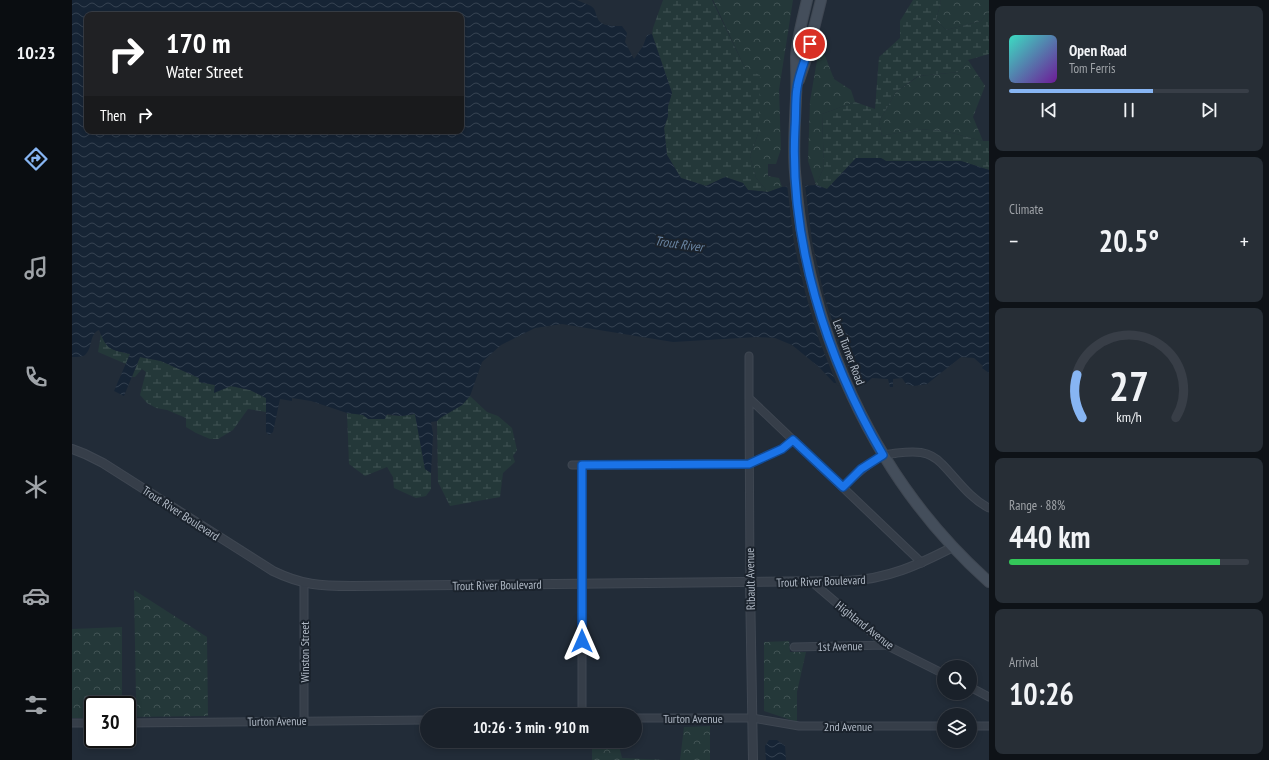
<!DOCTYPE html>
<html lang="en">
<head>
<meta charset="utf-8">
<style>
  :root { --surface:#1a212a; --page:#272e36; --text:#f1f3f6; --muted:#9fa3a8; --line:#383e47; --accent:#87b5f3 }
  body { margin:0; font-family:"PT Sans Narrow",sans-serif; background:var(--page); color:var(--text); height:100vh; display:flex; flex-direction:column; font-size:15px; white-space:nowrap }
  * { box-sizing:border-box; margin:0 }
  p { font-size:13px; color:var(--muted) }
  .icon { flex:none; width:22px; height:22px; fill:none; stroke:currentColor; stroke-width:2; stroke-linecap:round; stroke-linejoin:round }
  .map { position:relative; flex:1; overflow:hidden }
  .drawer { display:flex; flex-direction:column; gap:6px; padding:6px; background:#0e1217; width:280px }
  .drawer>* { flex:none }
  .hud { position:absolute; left:12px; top:12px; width:380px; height:122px; border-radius:8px; box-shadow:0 2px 6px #0003,0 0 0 1px var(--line); background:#202124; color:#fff; overflow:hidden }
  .buttons { position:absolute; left:865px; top:660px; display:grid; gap:8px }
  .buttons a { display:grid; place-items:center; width:40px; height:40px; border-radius:50%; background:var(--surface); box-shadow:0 2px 6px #0003,0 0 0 1px var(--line); font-size:20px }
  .speed { position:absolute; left:12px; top:696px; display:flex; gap:8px; font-size:20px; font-weight:700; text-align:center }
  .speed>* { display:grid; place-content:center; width:52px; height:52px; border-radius:50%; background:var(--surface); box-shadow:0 2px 6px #0003,0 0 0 1px var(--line); line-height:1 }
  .speed .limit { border:2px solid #111; border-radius:6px; background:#fff; color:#111 }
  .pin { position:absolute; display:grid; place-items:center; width:34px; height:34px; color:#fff; margin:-17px; border:2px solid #fff; border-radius:50%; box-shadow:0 1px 4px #0007 }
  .me { position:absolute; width:44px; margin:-22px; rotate:0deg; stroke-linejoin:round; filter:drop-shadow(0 0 3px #0008) }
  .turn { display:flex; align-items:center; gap:14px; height:84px; padding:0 16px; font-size:18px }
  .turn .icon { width:52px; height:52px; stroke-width:2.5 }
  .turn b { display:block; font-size:28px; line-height:34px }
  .then { display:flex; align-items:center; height:38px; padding:0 16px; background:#0003; gap:8px; font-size:15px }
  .big { font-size:30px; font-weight:800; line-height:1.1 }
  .drawer .card { flex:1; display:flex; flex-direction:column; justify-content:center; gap:6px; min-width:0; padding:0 14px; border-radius:8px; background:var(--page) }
  .drawer .dial { align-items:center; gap:0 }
  .dial svg { height:104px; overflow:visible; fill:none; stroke:var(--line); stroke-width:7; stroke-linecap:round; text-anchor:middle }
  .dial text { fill:var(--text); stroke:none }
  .song { display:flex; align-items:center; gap:12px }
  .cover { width:48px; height:48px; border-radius:6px; background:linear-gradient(135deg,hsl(170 70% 55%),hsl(280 70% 35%)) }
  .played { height:4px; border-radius:2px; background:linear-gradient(90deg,var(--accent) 60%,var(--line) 60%) }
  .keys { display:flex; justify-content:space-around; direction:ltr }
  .heat { display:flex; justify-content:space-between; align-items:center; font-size:22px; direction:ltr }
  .charge { height:6px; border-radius:3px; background:linear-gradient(90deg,#34c759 88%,var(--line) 0) }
  .trip { position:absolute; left:348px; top:708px; width:222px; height:40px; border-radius:20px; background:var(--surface); box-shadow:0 2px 6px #0003,0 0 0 1px var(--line); font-weight:800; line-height:40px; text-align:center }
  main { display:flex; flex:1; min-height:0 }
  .dock { display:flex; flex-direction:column; width:72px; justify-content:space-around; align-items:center; background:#0a0d11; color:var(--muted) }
  .dock .icon { width:28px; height:28px }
  .dock .on { color:var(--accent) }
  .dock b { font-size:18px; color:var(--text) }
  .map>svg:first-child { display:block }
</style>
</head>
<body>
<main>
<nav class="dock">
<b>10:23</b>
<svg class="icon on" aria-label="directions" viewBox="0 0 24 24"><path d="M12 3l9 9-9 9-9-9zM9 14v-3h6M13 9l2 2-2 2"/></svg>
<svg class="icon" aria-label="music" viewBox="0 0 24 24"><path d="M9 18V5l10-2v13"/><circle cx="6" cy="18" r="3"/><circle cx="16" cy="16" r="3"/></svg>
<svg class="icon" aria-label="phone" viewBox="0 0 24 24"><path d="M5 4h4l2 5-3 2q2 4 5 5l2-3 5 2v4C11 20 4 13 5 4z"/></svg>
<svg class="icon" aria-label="climate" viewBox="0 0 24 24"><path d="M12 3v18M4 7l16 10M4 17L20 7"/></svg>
<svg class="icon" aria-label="car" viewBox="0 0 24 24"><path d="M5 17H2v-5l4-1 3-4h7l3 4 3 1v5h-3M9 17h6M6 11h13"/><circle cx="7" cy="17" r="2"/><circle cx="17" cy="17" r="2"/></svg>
<svg class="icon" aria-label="filters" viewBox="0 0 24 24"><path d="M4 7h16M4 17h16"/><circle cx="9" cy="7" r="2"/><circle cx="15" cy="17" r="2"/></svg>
</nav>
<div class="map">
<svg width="917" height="760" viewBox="0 0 917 760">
  <defs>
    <pattern id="forest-crowns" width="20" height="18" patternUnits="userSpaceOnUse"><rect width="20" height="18" fill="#243839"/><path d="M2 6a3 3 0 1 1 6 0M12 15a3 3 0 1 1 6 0" fill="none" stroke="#415354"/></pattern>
    <pattern id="wetland-marsh" width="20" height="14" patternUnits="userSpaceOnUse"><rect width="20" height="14" fill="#243839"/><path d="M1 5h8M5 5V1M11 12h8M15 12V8" fill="none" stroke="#415354"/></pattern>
    <pattern id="water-waves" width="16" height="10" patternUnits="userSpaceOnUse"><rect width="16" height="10" fill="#162435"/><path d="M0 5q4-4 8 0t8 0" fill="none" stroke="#354251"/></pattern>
  </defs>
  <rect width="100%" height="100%" fill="#222c38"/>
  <path fill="url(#forest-crowns)" d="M 641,0 L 721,0 L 707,90 L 709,149 L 704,164 L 696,164 L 696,176 L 707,178 L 710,187 L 696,192 L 684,178 L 678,156 L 687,131 L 674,70 Z
    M 868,0 L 917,0 L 917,10 L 909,21 L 874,30 L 864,20 L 869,2 Z
    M 748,43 L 762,79 L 779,90 L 783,102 L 750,114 L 752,167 L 744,185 L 736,161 L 738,101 Z
    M 896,60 L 913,86 L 901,117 L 911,141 L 872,131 L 846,129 L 810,136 L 807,122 L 824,92 L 847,76 L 887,72 Z
    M 62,590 L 135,637 L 136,716 L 55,717 L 55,705 L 21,705 L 21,718 L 0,718 L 0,629 L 50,627 L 50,697 L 64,698 Z
    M 717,641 L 718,652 L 734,652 L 725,692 L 725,722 L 692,711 L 692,642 Z
    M 638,726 L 638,760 L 608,760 L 612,727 Z
    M 520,741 L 546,741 L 550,758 L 595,760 L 520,760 Z"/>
  <path fill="url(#wetland-marsh)" d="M 591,0 L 640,0 L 674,70 L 688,75 L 687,131 L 678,156 L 684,178 L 696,192 L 676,190 L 671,183 L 653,177 L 634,186 L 609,178 L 595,155 L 592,128 L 596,116 L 596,106 L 600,93 L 580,34 L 581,28 Z
    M 841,0 L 868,0 L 869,2 L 864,20 L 874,30 L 909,21 L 917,10 L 917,54 L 896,60 L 887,72 L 846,76 L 824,92 L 807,122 L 810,136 L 846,129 L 872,131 L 911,141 L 917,141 L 917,170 L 889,161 L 814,161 L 809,158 L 784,158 L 755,189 L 744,185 L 752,167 L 750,114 L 783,102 L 803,109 L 807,57 L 828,38 L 828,21 Z
    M 29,334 C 36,351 42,350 58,354 L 54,364 L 26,352 Z
    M 68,357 L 89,361 L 127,378 L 128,382 L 143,385 L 142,392 L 159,386 L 178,390 L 194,398 L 194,412 L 176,409 L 161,430 L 146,439 L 138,439 L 124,433 L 114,427 L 114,418 L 95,410 L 84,408 L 75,403 L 68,395 L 74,372 L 70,369 L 63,377 L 60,377 Z
    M 398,396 L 415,412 L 426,416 L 440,428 L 445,450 L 441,456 L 443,462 L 431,473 L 428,497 L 378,506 L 366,482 L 365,421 L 368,418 L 390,405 Z
    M 275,413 L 330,416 L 343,414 L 353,469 L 359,473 L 359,489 L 354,496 L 344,498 L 322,488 L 321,477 L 315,467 L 293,476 L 277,464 Z"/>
  <path fill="url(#water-waves)" fill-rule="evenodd" d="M 0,0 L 505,0 C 509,2 515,4 519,6 C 524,9 523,13 525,17 C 528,27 541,26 550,26 L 555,33 L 553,42 L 562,59 L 571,46 L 575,35 L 580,34 L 600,93 L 596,106 L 596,116 L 592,128 L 595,155 L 609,178 L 634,186 L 653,177 L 671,183 L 676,190 L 696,192 L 710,187 L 744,185 L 755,189 L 784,158 L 809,158 L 814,161 L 889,161 L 917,170 L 917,373 L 910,368 L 911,366 L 902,358 L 889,357 L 855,384 L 842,386 L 834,384 L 830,378 L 821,379 L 821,387 L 818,387 L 816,379 L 800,378 L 792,385 L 762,383 L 747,367 L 720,345 L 703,338 L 685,337 L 601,342 L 490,324 L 463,328 L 429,345 L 410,362 L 398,396 L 390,405 L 368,418 L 365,421 L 359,422 L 361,434 L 359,473 L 353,469 L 343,414 L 330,416 L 315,414 L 313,419 L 296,419 L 291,415 L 275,413 L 239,401 L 220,398 L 220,401 L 208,399 L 201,432 L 197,435 L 194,432 L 194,398 L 178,390 L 159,386 L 142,393 L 143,385 L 127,382 L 127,378 L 89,361 L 68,357 L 52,396 L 42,391 L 58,354 C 37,349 35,350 27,330 C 17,334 21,348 13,355 C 10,357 4,357 0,357 ZM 15,15 L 389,15 L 389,131 L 15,131 Z
    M 697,740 L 705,740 L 713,746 L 714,760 L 694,760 L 693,746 Z"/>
  <path fill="#222c38" d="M 733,184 L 740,241 L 753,299 L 770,349 L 785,387 L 765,385 L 747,340 L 733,292 L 722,244 L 715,185 Z"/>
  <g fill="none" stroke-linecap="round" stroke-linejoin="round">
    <g stroke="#3f4752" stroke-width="9">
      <path id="minor" d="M 677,356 L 677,398 L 850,563
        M 677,398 L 678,583
        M 500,465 L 677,464 L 710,449 L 721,440
        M 510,465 L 510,715
        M 771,487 C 783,475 795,464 810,456 C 814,454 820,454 825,453 C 842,451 857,450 870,464 C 885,479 897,498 917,508
        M 740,582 L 814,645 L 872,674
        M 232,583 L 232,721
        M 722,647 L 814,645
        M 898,687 L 917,697
        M 563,718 L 680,718 L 727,726 L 872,726
        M 0,723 L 21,723
        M 55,723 L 355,720
        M 898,726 L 917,726"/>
    </g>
    <g stroke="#3f4752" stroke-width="10">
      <path id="tertiary" d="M 0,449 L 13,454 L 31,463 L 201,571 C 230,585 248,586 280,586 L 775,581 C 816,579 846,565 881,547
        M 678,583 L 681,760"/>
    </g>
    <g stroke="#3f4752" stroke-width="12">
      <path id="secondary" d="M 735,0 C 731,18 725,38 724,57 C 724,71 725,84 724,98 C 723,123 721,148 723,172 C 734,327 800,478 917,582
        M 727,80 L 735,56 L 749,0"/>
    </g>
    <use href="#minor" stroke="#363e49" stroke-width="7"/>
    <use href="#tertiary" stroke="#363e49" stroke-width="8"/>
    <use href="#secondary" stroke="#444e5b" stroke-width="10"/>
  </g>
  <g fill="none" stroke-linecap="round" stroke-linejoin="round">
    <g stroke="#114b97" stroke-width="10">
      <path id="route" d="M 510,641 L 510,465 L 677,464 L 710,449 L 721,440 L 771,487 L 789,469 L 811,455 C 754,358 717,241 723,127 C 724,114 723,100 725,88 C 727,73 734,59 738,44"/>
    </g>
    <use href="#route" stroke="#1a73e8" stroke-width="7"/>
  </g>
  <g text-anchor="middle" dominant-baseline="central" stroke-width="4" stroke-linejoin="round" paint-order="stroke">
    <g font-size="12" fill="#b0b9c5" stroke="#1b232d">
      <text transform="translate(777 352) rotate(69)">Lem Turner Road</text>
      <text transform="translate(109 513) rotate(33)">Trout River Boulevard</text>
      <text transform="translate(678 579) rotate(-91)">Ribault Avenue</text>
      <text transform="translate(749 581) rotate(-2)">Trout River Boulevard</text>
      <text transform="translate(425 585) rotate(-1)">Trout River Boulevard</text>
      <text transform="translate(793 625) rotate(38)">Highland Avenue</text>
      <text transform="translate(768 646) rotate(-1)">1st Avenue</text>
      <text transform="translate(232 652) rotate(-90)">Winston Street</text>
      <text x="621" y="718">Turton Avenue</text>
      <text transform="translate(205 721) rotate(-1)">Turton Avenue</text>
      <text x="776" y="726">2nd Avenue</text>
    </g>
    <g font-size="13" font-style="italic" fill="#6a85a3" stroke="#1b232d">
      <text transform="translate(607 244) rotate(8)">Trout River</text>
    </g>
  </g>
</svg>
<div class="buttons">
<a><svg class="icon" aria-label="search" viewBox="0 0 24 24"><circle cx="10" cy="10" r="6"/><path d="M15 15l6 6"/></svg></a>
<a><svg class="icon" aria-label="layers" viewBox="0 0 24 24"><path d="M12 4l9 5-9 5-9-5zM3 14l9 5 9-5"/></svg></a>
</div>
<div class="speed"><div class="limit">30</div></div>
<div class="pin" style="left:738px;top:44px;background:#d93025"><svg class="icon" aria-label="arrive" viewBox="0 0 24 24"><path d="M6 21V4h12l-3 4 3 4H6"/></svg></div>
<svg class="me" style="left:510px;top:641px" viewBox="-20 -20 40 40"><path d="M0-17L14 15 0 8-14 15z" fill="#1a73e8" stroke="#fff" stroke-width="4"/></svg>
<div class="trip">10:26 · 3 min · 910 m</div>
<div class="hud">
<div class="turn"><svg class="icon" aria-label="right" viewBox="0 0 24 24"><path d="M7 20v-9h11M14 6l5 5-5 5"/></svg><div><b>170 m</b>Water Street</div></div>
<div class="then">Then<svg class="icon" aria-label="right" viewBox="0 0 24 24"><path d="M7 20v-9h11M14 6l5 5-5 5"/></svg></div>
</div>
</div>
<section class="drawer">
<div class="card">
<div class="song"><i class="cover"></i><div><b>Open Road</b><p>Tom Ferris</p></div></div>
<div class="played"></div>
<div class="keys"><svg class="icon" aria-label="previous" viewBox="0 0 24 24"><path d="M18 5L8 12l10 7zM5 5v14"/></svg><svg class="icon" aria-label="pause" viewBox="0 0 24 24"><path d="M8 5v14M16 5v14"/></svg><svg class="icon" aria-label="next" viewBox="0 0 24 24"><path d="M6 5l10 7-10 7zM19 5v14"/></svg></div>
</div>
<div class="card"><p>Climate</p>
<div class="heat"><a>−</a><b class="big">20.5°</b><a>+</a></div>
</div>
<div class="card dial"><svg viewBox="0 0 100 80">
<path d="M14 69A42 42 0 1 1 86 69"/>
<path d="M14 69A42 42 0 0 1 10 36" stroke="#87b5f3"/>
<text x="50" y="56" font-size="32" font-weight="700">27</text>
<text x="50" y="72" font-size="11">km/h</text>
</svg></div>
<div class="card"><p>Range · 88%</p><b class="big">440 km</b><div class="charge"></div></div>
<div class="card"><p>Arrival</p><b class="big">10:26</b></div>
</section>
</main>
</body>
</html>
